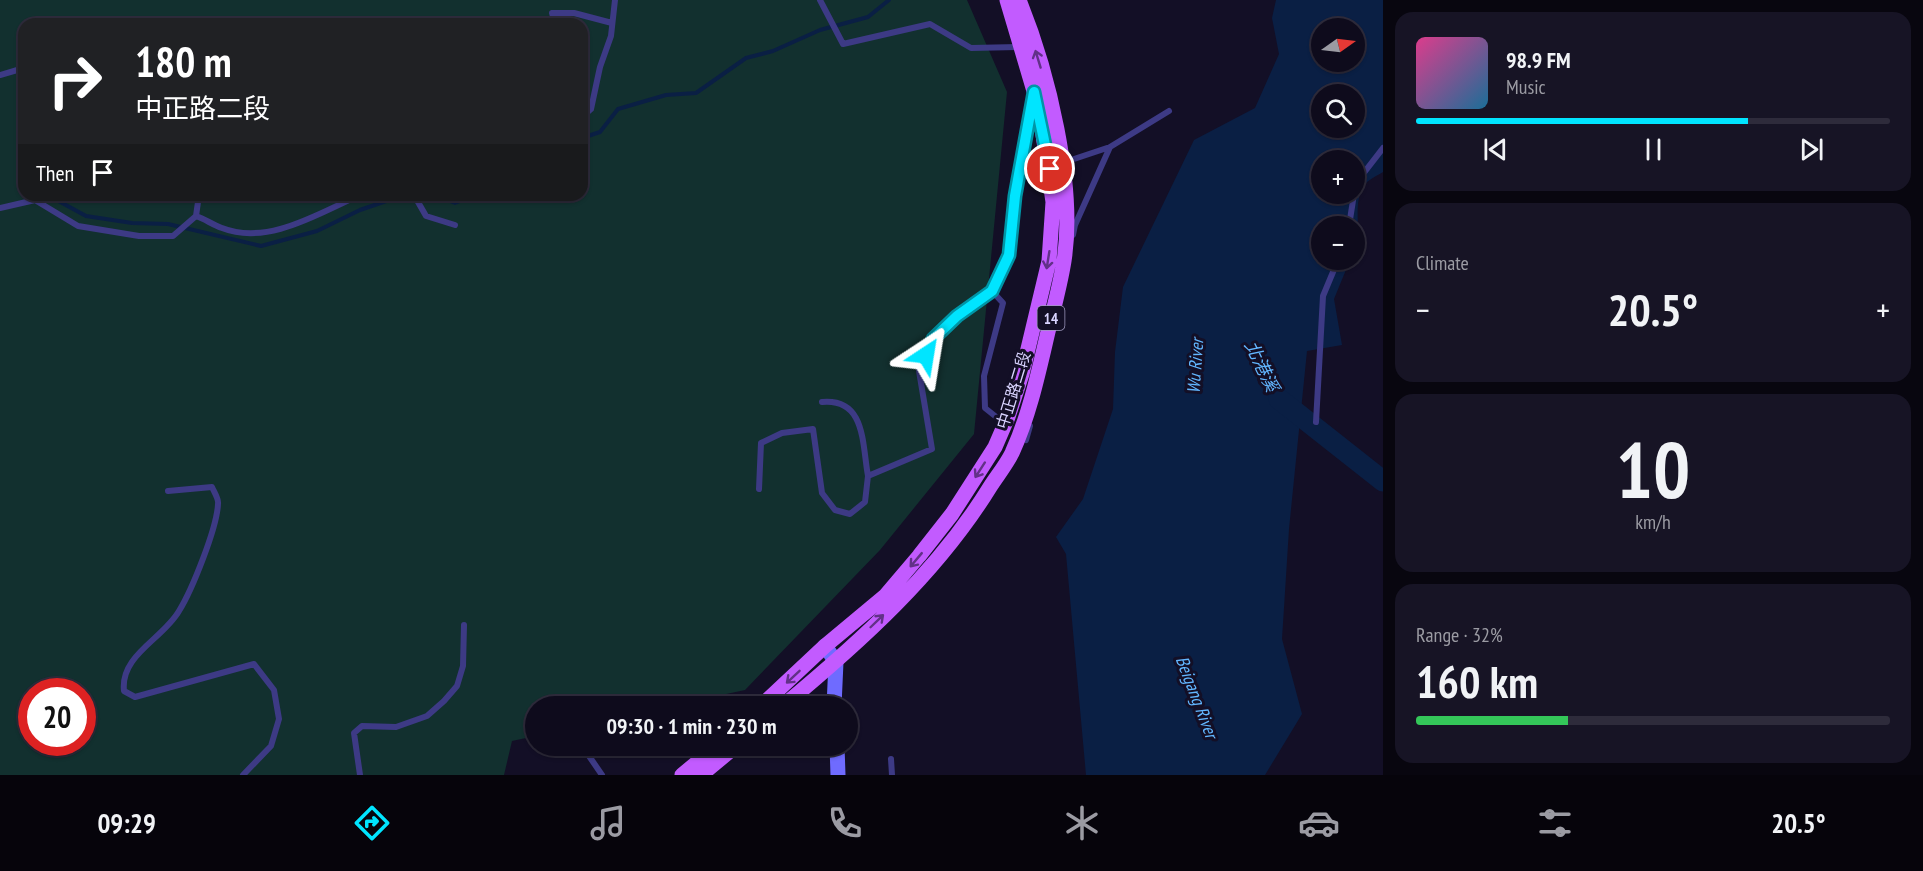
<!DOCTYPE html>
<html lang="en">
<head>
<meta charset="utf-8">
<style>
  :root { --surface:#0e0b1c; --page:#171425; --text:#f1f3f6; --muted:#9b9ba3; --line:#2e2b3b; --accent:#00e5ff }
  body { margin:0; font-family:"PT Sans Narrow","Noto Sans TC",sans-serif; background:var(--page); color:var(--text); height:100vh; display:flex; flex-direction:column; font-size:22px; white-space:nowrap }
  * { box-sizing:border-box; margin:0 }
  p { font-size:20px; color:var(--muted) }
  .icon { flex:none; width:33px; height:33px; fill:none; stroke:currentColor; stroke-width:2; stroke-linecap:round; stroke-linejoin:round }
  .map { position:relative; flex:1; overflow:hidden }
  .drawer { display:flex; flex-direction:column; gap:12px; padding:12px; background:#08060f; width:540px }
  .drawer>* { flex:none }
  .top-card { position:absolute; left:18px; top:18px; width:570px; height:183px; border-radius:18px; box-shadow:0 2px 4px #0004,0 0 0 2px var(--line); background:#202124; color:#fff; overflow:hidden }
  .needle { width:39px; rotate:76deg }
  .fabs { position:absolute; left:1311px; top:18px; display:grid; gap:12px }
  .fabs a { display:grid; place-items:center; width:54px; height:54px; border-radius:50%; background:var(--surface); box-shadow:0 2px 4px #0004,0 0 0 2px var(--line); font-size:30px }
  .speed { position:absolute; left:18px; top:678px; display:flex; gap:12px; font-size:30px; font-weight:700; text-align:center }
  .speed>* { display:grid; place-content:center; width:78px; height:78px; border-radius:50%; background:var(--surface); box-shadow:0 2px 4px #0004,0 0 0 2px var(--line); line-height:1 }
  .speed .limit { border:9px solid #d22; background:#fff; color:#111 }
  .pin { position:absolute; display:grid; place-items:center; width:51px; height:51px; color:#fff; margin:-26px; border:3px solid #fff; border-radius:50%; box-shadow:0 2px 6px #0007 }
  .me { position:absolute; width:66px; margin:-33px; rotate:33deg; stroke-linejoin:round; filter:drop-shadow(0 0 4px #0008) }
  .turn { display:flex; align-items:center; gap:21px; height:126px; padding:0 18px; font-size:27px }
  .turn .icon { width:78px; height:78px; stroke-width:2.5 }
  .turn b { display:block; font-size:42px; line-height:51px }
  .then { display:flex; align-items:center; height:57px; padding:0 18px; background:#0003; gap:12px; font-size:22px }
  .big { font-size:45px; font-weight:600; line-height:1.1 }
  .drawer .card { flex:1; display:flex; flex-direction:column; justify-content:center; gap:9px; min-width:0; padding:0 21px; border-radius:18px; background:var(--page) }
  .drawer .dial { align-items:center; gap:0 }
  .dial b { font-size:78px; line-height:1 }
  .song { display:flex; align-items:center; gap:18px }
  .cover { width:72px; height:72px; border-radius:9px; background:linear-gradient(135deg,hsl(330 70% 55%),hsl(200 70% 35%)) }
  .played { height:6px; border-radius:3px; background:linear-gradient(90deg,var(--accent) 70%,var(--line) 70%) }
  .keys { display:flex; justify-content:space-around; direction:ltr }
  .heat { display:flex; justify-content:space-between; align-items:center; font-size:33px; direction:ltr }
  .charge { height:9px; border-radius:4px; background:linear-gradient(90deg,#34c759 32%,var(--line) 0) }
  .trip { position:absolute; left:525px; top:696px; width:333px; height:60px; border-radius:30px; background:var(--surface); box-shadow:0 2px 4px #0004,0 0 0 2px var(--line); font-weight:600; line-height:60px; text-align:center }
  .dock { display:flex; height:96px; justify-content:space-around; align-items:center; background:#06040b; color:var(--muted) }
  .dock .icon { width:42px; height:42px }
  .dock .on { color:var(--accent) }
  .dock b { font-size:27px; color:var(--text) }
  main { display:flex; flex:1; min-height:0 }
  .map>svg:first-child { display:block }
</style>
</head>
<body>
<main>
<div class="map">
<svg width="1383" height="775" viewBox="0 0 1383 775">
  <rect width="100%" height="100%" fill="#130f26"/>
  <path fill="#12302f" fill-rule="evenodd" d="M 0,0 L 967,0 L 1007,92 L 974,434 L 880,550 L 745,690 L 670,706 L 536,706 L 535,736 L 512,741 L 504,775 L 0,775 ZM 24,24 L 582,24 L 582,195 L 24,195 ZM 32,692 L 82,692 L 82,742 L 32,742 Z"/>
  <path fill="#0a1f44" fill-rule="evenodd" d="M 1276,0 L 1383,0 L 1383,172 C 1377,176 1367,180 1364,186 C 1352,204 1362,228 1355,247 L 1354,226 L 1322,226 L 1322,260 L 1350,260 L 1334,299 L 1342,345 L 1307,351 L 1289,529 L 1282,639 L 1302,714 L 1265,775 L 1086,775 L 1066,554 L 1056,537 L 1083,499 L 1113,409 L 1115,352 L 1123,287 L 1194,140 L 1255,108 L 1279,54 L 1272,18 ZM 1322,28 L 1354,28 L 1354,62 L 1322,62 ZM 1322,94 L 1354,94 L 1354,128 L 1322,128 ZM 1322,160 L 1354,160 L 1354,194 L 1322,194 Z"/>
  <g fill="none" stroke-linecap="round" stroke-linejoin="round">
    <path stroke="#0a1f44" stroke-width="4" d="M 582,138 L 600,132 L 618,109 L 666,95 L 696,93 L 746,58 L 773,51 L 820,30 L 868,17 L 889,0
      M 435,195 L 455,203 L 475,195
      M 53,198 L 86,216 L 132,223 L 168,224 L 261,246 L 317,231 L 360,210 L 398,197 L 425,195"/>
    <path stroke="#0a1f44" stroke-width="21" d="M 1279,399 L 1383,481"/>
    <path stroke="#3d3a85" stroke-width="6" d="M 820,0 L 843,44 L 930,24 L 971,48 L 1021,47
      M 555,24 L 552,13 L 574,13 L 612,23
      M 0,75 L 24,68
      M 582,117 L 591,109 L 600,67 L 611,36 L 615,0
      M 1062,163 L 1110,147 L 1169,111
      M 1354,192 L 1356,183 L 1383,148
      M 414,195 L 426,216 L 455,225
      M 0,208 L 35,200 L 78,226 L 139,236 L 173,236 L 196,216 C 205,219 213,225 222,228 C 268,246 319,213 360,195
      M 196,216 L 199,195
      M 1349,226 L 1354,194
      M 1073,235 L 1075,225 L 1110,147
      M 992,291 L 1003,303 L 984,376 L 985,408 L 1005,424
      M 822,402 C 866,398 862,444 868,476
      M 1316,422 L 1323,296 L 1338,260
      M 1020,435 L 1026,440 L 1030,426
      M 759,489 L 761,443 L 782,433 L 813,429 L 822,493 L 835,510 L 850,514 L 865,502 L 868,476 L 932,449 L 919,371 L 933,339 L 957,316 L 992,291 L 1009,255 L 1015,196 L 1032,101
      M 168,491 L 212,487 C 214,492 219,499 218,504 C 217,528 192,590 179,611 C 163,639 120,655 124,691 L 135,697 L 254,664 L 274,690 L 279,719 L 271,746 L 243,775
      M 589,756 L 602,775
      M 891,759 L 892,775
      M 360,775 L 354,733 L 362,726 L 396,727 L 427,716 L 444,701 L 457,686 L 463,666 L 464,625"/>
    <path stroke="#6f6bff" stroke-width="15" d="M 825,646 L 836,662 L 834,706
      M 837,746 L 838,775"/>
    <path stroke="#c25bff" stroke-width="15" d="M 761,706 L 825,646 L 885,596 L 919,556 L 952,514 L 995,447 L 1008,417 L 1022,374 L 1049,261 L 1053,202 L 1039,108 L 1007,0
      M 783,706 C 860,642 937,573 990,487 C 997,476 1006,465 1012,453 C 1029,416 1038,375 1047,336 C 1053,311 1060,286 1064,261 C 1076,185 1048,71 1019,0
      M 682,775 L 717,746
      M 701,775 L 736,746"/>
  </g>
  <defs><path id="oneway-shaft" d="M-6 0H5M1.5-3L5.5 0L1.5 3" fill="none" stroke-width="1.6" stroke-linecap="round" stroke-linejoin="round" transform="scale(1.5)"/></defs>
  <g stroke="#623188">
    <use href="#oneway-shaft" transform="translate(1038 59) rotate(-107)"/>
    <use href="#oneway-shaft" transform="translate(1048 260) rotate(99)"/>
    <use href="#oneway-shaft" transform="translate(980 470) rotate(123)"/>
    <use href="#oneway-shaft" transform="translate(916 560) rotate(130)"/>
    <use href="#oneway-shaft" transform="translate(877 621) rotate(-44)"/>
    <use href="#oneway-shaft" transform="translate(793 677) rotate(137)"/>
  </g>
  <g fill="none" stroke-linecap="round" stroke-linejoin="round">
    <g stroke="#0095a6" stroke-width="15">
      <path id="route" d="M 926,355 L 933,339 L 957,316 L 992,291 L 1009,255 L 1015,196 L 1034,92 L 1050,169"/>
    </g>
    <use href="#route" stroke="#00e5ff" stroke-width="10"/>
  </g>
  <g text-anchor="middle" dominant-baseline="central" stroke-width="6" stroke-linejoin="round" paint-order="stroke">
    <rect fill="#130f26" stroke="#9e99be" stroke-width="1.5" x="1037.5" y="306" width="27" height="24" rx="4.5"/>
    <g font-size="15" font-weight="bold" fill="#d9d4ff">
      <text x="1051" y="318">14</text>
    </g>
    <g font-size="16" fill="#d9d4ff" stroke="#130f26">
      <text transform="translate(1013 390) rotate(-73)">中正路二段</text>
    </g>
    <g font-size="18" font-style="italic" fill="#62b6ff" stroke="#130f26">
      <text transform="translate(1195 366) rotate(-86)">Wu River</text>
      <text transform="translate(1262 366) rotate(64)">北港溪</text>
      <text transform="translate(1197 697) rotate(69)">Beigang River</text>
    </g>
  </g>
</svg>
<div class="fabs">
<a><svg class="needle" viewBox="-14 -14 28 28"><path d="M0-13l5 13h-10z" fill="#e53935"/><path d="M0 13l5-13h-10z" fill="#9b9ba3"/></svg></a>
<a><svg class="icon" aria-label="search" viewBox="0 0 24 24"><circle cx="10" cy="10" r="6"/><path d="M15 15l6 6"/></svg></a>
<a>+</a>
<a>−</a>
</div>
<div class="speed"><div class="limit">20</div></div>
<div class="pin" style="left:1050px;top:169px;background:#d93025"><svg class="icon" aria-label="arrive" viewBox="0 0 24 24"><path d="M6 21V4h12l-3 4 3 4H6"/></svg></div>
<svg class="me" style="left:926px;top:355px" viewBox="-20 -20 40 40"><path d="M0-17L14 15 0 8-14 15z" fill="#00e5ff" stroke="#fff" stroke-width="4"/></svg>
<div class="trip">09:30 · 1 min · 230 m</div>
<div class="top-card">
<div class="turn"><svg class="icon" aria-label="right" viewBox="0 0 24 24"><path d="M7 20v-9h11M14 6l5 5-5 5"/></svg><div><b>180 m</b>中正路二段</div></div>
<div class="then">Then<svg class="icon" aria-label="arrive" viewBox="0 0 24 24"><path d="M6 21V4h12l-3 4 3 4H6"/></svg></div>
</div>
</div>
<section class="drawer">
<div class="card">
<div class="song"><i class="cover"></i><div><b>98.9 FM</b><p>Music</p></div></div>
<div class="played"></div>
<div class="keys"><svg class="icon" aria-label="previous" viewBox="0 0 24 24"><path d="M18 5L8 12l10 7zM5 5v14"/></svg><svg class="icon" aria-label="pause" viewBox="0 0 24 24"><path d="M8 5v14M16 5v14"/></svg><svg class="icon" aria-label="next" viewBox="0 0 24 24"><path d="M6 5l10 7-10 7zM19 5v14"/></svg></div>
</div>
<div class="card"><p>Climate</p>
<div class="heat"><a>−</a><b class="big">20.5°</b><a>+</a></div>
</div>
<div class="card dial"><b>10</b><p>km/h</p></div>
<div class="card"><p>Range · 32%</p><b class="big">160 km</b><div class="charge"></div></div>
</section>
</main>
<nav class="dock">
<b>09:29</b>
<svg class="icon on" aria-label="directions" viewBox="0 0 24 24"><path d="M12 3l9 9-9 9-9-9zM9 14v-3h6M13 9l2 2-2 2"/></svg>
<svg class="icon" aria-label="music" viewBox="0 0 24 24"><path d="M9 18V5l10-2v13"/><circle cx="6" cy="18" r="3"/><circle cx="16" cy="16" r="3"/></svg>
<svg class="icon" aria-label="phone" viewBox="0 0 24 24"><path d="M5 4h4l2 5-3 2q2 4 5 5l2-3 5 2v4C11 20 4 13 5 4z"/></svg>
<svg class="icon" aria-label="climate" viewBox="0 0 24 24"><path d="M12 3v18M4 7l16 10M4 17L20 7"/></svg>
<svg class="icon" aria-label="car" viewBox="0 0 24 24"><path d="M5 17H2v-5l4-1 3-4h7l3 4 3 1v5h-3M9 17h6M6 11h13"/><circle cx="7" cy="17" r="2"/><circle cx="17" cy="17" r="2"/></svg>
<svg class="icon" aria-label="filters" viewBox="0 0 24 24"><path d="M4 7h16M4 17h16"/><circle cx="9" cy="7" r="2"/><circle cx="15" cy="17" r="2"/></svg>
<b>20.5°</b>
</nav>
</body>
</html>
